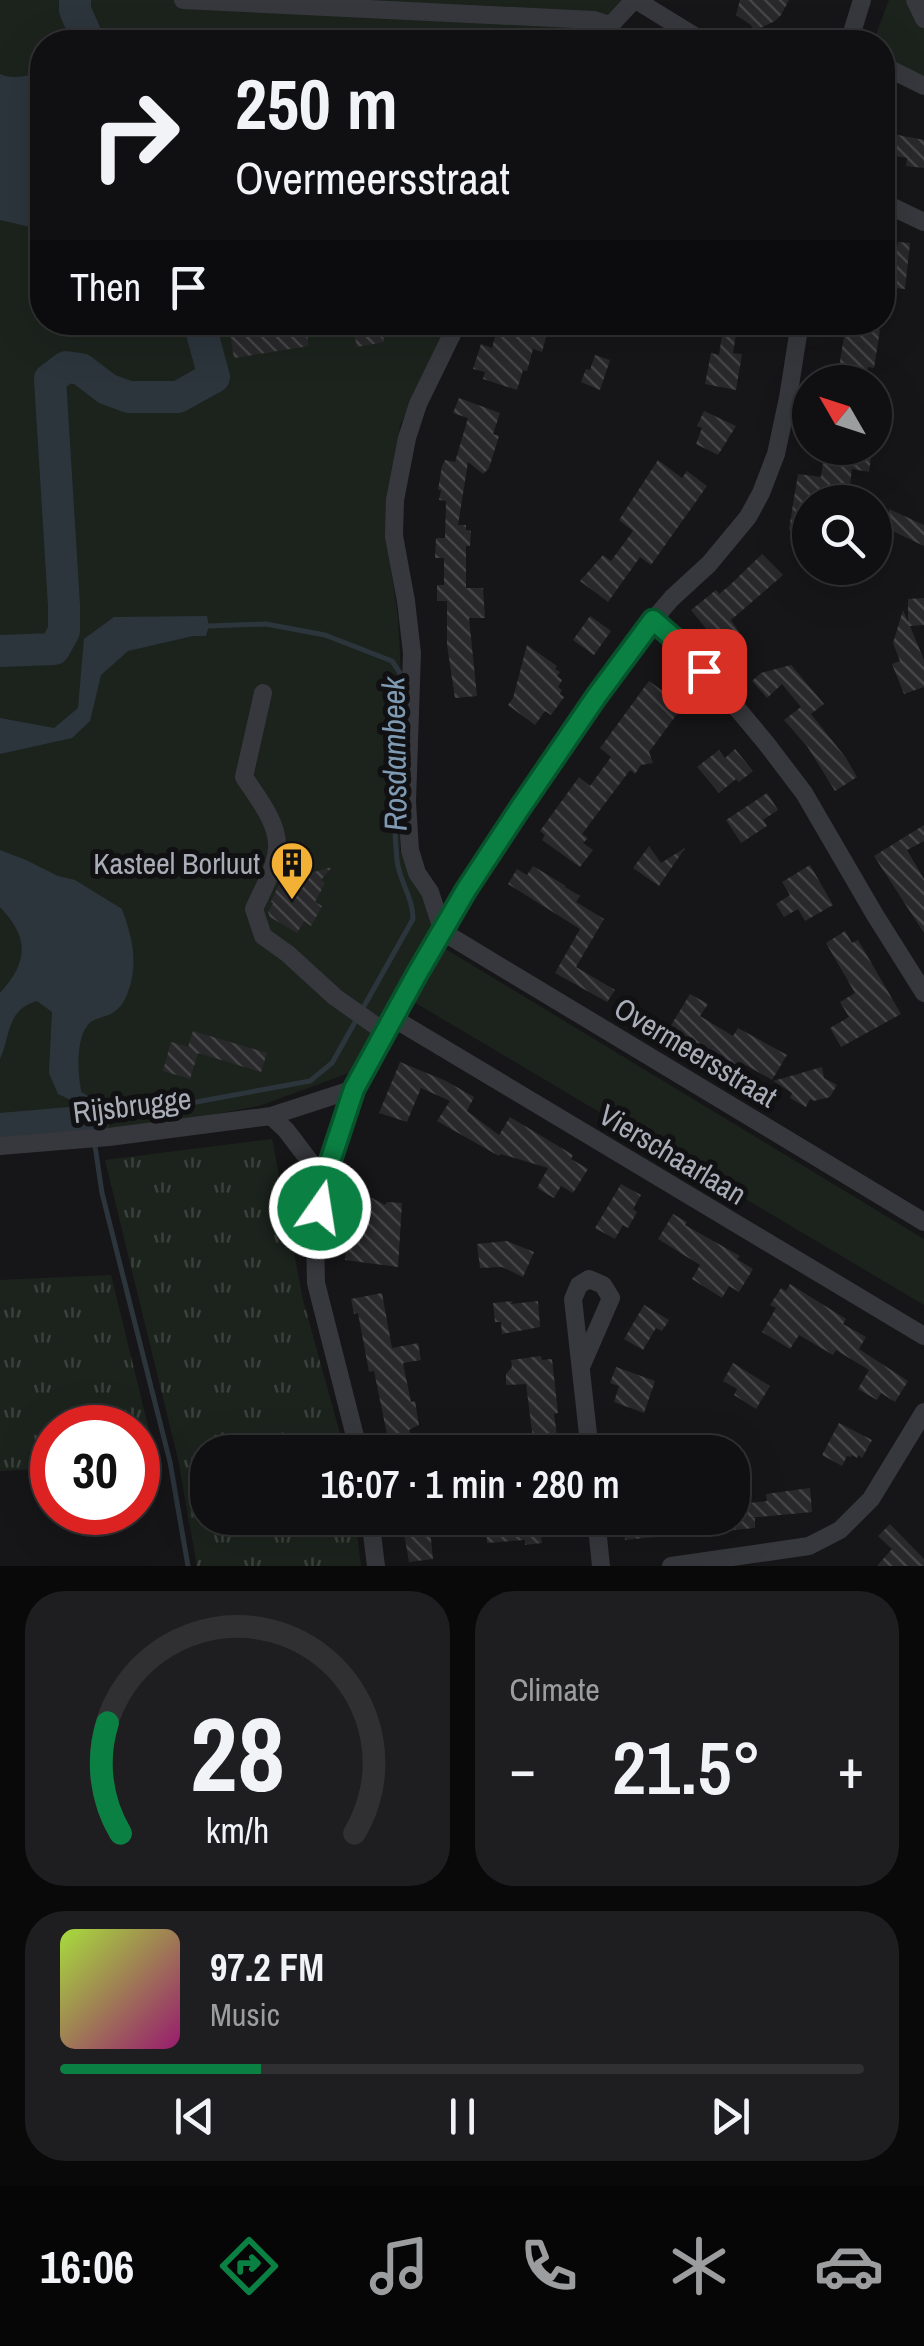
<!DOCTYPE html>
<html lang="en">
<head>
<meta charset="utf-8">
<style>
  :root { --surface:#101012; --page:#1e1e20; --text:#f1f3f6; --muted:#9c9d9f; --line:#303032; --accent:#0b8043 }
  body { margin:0; font-family:"Archivo Narrow",sans-serif; background:var(--page); color:var(--text); height:100vh; display:flex; flex-direction:column; font-size:38px; white-space:nowrap }
  * { box-sizing:border-box; margin:0 }
  p { font-size:32px; color:var(--muted) }
  .icon { flex:none; width:55px; height:55px; fill:none; stroke:currentColor; stroke-width:2; stroke-linecap:round; stroke-linejoin:round }
  .map { position:relative; height:1566px; overflow:hidden }
  .side { display:flex; flex-direction:column; gap:25px; padding:25px; background:#09090a; flex:1 }
  .side>* { flex:none }
  .hud { position:absolute; left:30px; top:30px; width:865px; height:305px; border-radius:40px; box-shadow:0 10px 40px #0002,0 0 0 2px var(--line); background:#101012; color:var(--text); overflow:hidden }
  .needle { width:65px; rotate:309deg }
  .controls { position:absolute; left:792px; top:365px; display:grid; gap:20px }
  .controls a { display:grid; place-items:center; width:100px; height:100px; border-radius:50%; background:var(--surface); box-shadow:0 10px 40px #0002,0 0 0 2px var(--line); font-size:50px }
  .speed { position:absolute; left:30px; top:1405px; display:flex; gap:20px; font-size:50px; font-weight:700; text-align:center }
  .speed>* { display:grid; place-content:center; width:130px; height:130px; border-radius:50%; background:var(--surface); box-shadow:0 10px 40px #0002,0 0 0 2px var(--line); line-height:1 }
  .speed .limit { border:15px solid #d22; background:#fff; color:#111 }
  .pin { position:absolute; display:grid; place-items:center; width:85px; height:85px; color:#fff; margin:-42px; border-radius:20px; box-shadow:0 5px 15px #0006 }
  .me { position:absolute; width:110px; margin:-55px; rotate:13deg; stroke-linejoin:round; filter:drop-shadow(0 0 8px #0008) }
  .turn { display:flex; align-items:center; gap:35px; height:210px; padding:0 40px; font-size:45px }
  .turn .icon { width:130px; height:130px; stroke-width:2.5 }
  .turn b { display:block; font-size:70px; line-height:85px }
  .then { display:flex; align-items:center; height:95px; padding:0 40px; background:#0003; gap:20px; font-size:38px }
  .big { font-size:75px; font-weight:600; line-height:1.1 }
  .side .widget { flex:1; display:flex; flex-direction:column; justify-content:center; gap:15px; min-width:0; padding:0 35px; border-radius:40px; background:var(--page) }
  .side .dial { align-items:center; gap:0 }
  .dial svg { height:260px; overflow:visible; fill:none; stroke:var(--line); stroke-width:7; stroke-linecap:round; text-anchor:middle }
  .dial text { fill:var(--text); stroke:none }
  .song { display:flex; align-items:center; gap:30px }
  .cover { width:120px; height:120px; border-radius:15px; background:linear-gradient(135deg,hsl(80 70% 55%),hsl(320 70% 35%)) }
  .played { height:10px; border-radius:5px; background:linear-gradient(90deg,var(--accent) 25%,var(--line) 25%) }
  .keys { display:flex; justify-content:space-around; direction:ltr }
  .heat { display:flex; justify-content:space-between; align-items:center; font-size:55px; direction:ltr }
  .side .tiles { flex:1; display:grid; gap:25px; grid-template-columns:1fr 1fr }
  .widget:last-child { grid-column:span 2 }
  .trip { position:absolute; left:190px; top:1435px; width:560px; height:100px; border-radius:40px; background:var(--surface); box-shadow:0 10px 40px #0002,0 0 0 2px var(--line); font-weight:600; line-height:100px; text-align:center }
  .tabs { display:flex; height:160px; justify-content:space-around; align-items:center; background:#060607; color:var(--muted) }
  .tabs .icon { width:70px; height:70px }
  .tabs .current { color:var(--accent) }
  .tabs b { font-size:45px; color:var(--text) }
  .map>svg:first-child { display:block }
</style>
</head>
<body>
<div class="map">
<svg width="924" height="1566" viewBox="0 0 924 1566">
  <defs>
    <pattern id="grass-tufts" width="24" height="20" patternUnits="userSpaceOnUse" patternTransform="scale(2.5)"><rect width="24" height="20" fill="#1c231d"/><path d="M3 7l-1-3M5 7V3M7 7l1-3M15 17l-1-3M17 17v-4M19 17l1-3" fill="none" stroke="#3a403c"/></pattern>
    <pattern id="building-back-hatch" width="6" height="6" patternUnits="userSpaceOnUse" patternTransform="scale(2.5)"><rect width="6" height="6" fill="#29292c"/><path d="M-1 5l2 2M0 0l6 6M5-1l2 2" fill="none" stroke="#454548"/></pattern>
  </defs>
  <rect width="100%" height="100%" fill="#161618"/>
  <path fill="url(#grass-tufts)" d="M 272,1139 L 303,1300 L 345,1452 L 208,1452 L 208,1518 L 355,1518 L 361,1566 L 197,1566 L 178,1459 L 105,1160 Z
    M 111,1275 L 157,1463 L 138,1464 L 138,1428 L 52,1428 L 52,1468 L 0,1471 L 0,1280 Z"/>
  <path fill="#1c231d" d="M 0,0 L 622,0 L 584,42 L 42,42 L 42,322 L 452,323 L 400,425 L 386,535 L 398,617 L 405,750 L 400,850 L 435,919 L 349,1073 L 259,1106 L 125,1131 L 0,1139 Z
    M 889,0 L 924,0 L 924,95 L 883,77 L 882,42 L 873,42 Z
    M 444,948 L 924,1239 L 924,1305 L 414,1002 Z"/>
  <path fill="#2c353c" d="M 42,70 L 42,229 L 39,229 L 0,220 L 0,74 C 11,80 32,76 42,70 Z
    M 207,616 L 209,626 L 206,636 L 193,636 L 128,651 L 101,675 L 90,721 L 72,738 L 0,754 L 0,718 L 54,728 L 78,708 L 84,639 L 114,617 Z
    M 0,850 L 26,860 L 58,876 L 75,880 L 122,909 C 131,935 138,958 130,986 C 126,997 124,1005 114,1012 C 106,1018 93,1017 87,1026 C 75,1042 78,1077 82,1095 L 71,1100 L 58,1094 L 49,1073 L 52,1012 L 37,1001 C 6,1010 11,1035 0,1059 L 0,993 C 28,962 30,938 0,907 Z"/>
  <g fill="none" stroke-linecap="round" stroke-linejoin="round">
    <path stroke="#2c353c" stroke-width="5" d="M 82,1095 L 104,1110 L 95,1119
      M 93,1121 L 310,1081 L 332,1063 L 413,919 C 413,897 399,881 397,860 C 391,799 397,735 400,673 L 392,661 L 325,635 L 266,624 L 209,626
      M 95,1146 L 102,1193 L 170,1462 L 188,1566"/>
    <path stroke="#2c353c" stroke-width="32" d="M 75,0 L 75,10 L 89,42
      M 0,651 L 54,649 L 64,631 L 64,605 L 50,379 L 66,367 L 81,369 L 107,389 L 129,397 L 178,397 L 214,377 L 199,322
      M 0,1129 L 93,1121"/>
  </g>
  <path fill="url(#building-back-hatch)" d="M 740,0 L 789,0 L 781,15 L 775,21 L 754,31 L 751,25 L 736,15 Z
    M 893,134 L 924,140 L 924,168 L 906,166 L 907,158 L 889,155 Z
    M 898,242 L 910,243 L 905,289 L 882,287 L 882,271 L 893,273 Z
    M 228,322 L 305,322 L 309,346 L 234,358 Z
    M 352,322 L 392,322 L 383,335 L 384,342 L 357,347 Z
    M 499,322 L 550,322 L 542,352 L 533,349 L 527,371 L 523,370 L 517,390 L 483,379 L 485,372 L 473,369 L 481,344 L 492,348 Z
    M 724,322 L 738,322 L 733,353 L 742,354 L 736,390 L 705,384 L 711,353 L 719,355 Z
    M 846,325 L 880,330 L 874,368 L 868,367 L 866,378 L 838,373 Z
    M 595,355 L 610,360 L 600,390 L 581,382 L 586,369 L 590,370 Z
    M 459,398 L 500,413 L 493,434 L 499,436 L 489,468 L 483,474 L 468,462 L 458,525 L 466,525 L 466,530 L 471,531 L 470,546 L 466,546 L 466,588 L 483,588 L 485,618 L 469,618 L 477,696 L 455,698 L 447,645 L 447,601 L 437,601 L 437,585 L 444,585 L 444,558 L 435,558 L 436,538 L 445,538 L 446,501 L 439,500 L 441,490 L 438,490 L 442,466 L 445,460 L 455,462 L 468,418 L 453,413 Z
    M 704,411 L 736,426 L 718,455 L 696,444 L 702,428 L 697,426 Z
    M 825,448 L 872,448 L 869,472 L 852,469 L 848,502 L 816,498 L 816,502 L 810,502 L 810,557 L 789,529 L 798,474 L 821,477 Z
    M 658,460 L 682,478 L 687,471 L 707,486 L 651,565 L 640,557 L 608,602 L 580,581 L 603,555 L 611,561 L 633,531 L 619,520 Z
    M 889,509 L 924,525 L 924,546 L 886,528 Z
    M 762,554 L 783,575 L 731,620 L 739,632 L 711,655 L 702,645 L 710,638 L 705,631 L 707,630 L 691,610 L 716,590 L 719,594 L 730,585 Z
    M 924,598 L 924,625 L 910,626 L 924,660 L 924,687 L 904,694 L 892,664 L 900,661 L 893,643 L 903,610 L 908,622 L 908,599 Z
    M 590,616 L 611,631 L 594,655 L 573,640 Z
    M 527,645 L 557,666 L 555,669 L 560,672 L 557,676 L 562,680 L 558,687 L 562,690 L 560,694 L 564,697 L 551,715 L 545,711 L 535,725 L 508,705 L 513,698 Z
    M 791,665 L 824,704 L 811,714 L 846,758 L 857,777 L 835,791 L 807,746 L 784,720 L 801,707 L 782,684 L 767,698 L 752,681 L 761,673 Z
    M 649,681 L 683,706 L 649,752 L 653,763 L 641,765 L 635,774 L 630,770 L 582,834 L 588,838 L 583,843 L 593,850 L 580,867 L 542,840 L 545,835 L 540,831 L 579,777 L 590,786 L 611,757 L 600,748 Z
    M 735,749 L 753,771 L 739,782 L 736,779 L 719,793 L 697,767 L 719,750 L 725,758 Z
    M 767,793 L 778,810 L 763,820 L 767,826 L 741,843 L 726,820 Z
    M 924,825 L 924,841 L 907,850 L 924,879 L 924,933 L 874,856 Z
    M 649,846 L 661,863 L 685,848 L 659,886 L 633,868 Z
    M 810,865 L 833,905 L 805,921 L 798,909 L 784,917 L 776,904 L 790,895 L 782,882 Z
    M 533,866 L 566,886 L 565,887 L 580,896 L 576,902 L 604,919 L 576,967 L 615,990 L 607,1002 L 555,973 L 580,929 L 508,884 L 517,869 L 527,875 Z
    M 332,867 L 321,880 L 325,883 L 315,902 L 322,906 L 311,926 L 304,921 L 297,933 L 270,917 L 268,912 L 273,903 L 271,902 L 279,884 L 283,886 L 290,873 L 294,875 L 297,869 L 307,874 Z
    M 845,931 L 852,943 L 858,940 L 901,1014 L 841,1047 L 830,1028 L 849,1017 L 840,1002 L 855,993 L 826,943 Z
    M 690,994 L 708,1004 L 700,1016 L 733,1036 L 738,1028 L 787,1055 L 772,1080 L 746,1065 L 744,1070 L 709,1049 L 704,1060 L 664,1037 Z
    M 193,1031 L 267,1053 L 261,1072 L 198,1053 L 190,1079 L 163,1071 L 171,1042 L 188,1047 Z
    M 400,1062 L 446,1081 L 474,1097 L 467,1111 L 499,1135 L 510,1117 L 573,1155 L 571,1159 L 588,1169 L 573,1193 L 561,1186 L 554,1198 L 537,1188 L 548,1168 L 501,1154 L 499,1156 L 437,1121 L 450,1101 L 421,1088 L 407,1122 L 379,1113 Z
    M 822,1067 L 824,1078 L 837,1085 L 830,1097 L 814,1101 L 810,1099 L 806,1107 L 790,1098 L 792,1093 L 773,1081 Z
    M 621,1184 L 641,1195 L 633,1209 L 637,1212 L 628,1228 L 623,1225 L 615,1239 L 595,1228 Z
    M 349,1196 L 372,1198 L 385,1205 L 387,1202 L 402,1203 L 398,1267 L 345,1260 Z
    M 673,1214 L 687,1222 L 685,1225 L 740,1256 L 737,1259 L 753,1269 L 739,1292 L 729,1286 L 722,1298 L 692,1279 L 700,1265 L 658,1239 Z
    M 507,1241 L 534,1252 L 523,1277 L 502,1267 L 480,1268 L 477,1244 Z
    M 790,1284 L 846,1319 L 843,1324 L 866,1337 L 859,1349 L 908,1381 L 895,1402 L 881,1393 L 877,1400 L 858,1389 L 869,1370 L 836,1350 L 833,1355 L 799,1335 L 790,1349 L 762,1332 L 776,1308 L 770,1305 L 781,1288 L 786,1291 Z
    M 382,1293 L 392,1348 L 418,1343 L 421,1360 L 403,1363 L 411,1402 L 415,1401 L 419,1425 L 409,1430 L 411,1439 L 389,1444 L 374,1371 L 369,1372 L 358,1313 L 354,1314 L 351,1299 Z
    M 513,1301 L 511,1304 L 538,1301 L 540,1327 L 502,1334 L 501,1322 L 495,1322 L 493,1303 Z
    M 644,1305 L 669,1320 L 662,1331 L 656,1328 L 643,1350 L 624,1339 Z
    M 541,1356 L 542,1360 L 552,1359 L 558,1413 L 554,1414 L 557,1436 L 533,1439 L 526,1384 L 506,1385 L 506,1374 L 512,1367 L 511,1360 Z
    M 733,1363 L 770,1386 L 756,1409 L 734,1395 L 737,1389 L 723,1381 Z
    M 616,1367 L 655,1381 L 644,1413 L 614,1402 L 619,1386 L 610,1383 Z
    M 839,1423 L 872,1440 L 862,1458 L 858,1455 L 857,1458 L 852,1455 L 851,1457 L 847,1456 L 842,1466 L 822,1455 Z
    M 666,1436 L 668,1452 L 602,1452 L 601,1441 Z
    M 810,1488 L 812,1512 L 749,1518 L 755,1518 L 755,1528 L 711,1532 L 710,1518 L 732,1518 L 732,1505 L 767,1501 L 766,1494 Z
    M 485,1518 L 539,1519 L 542,1543 L 525,1545 L 525,1540 L 487,1543 Z
    M 623,1518 L 661,1518 L 664,1536 L 625,1540 Z
    M 429,1519 L 433,1559 L 409,1562 L 402,1522 Z
    M 890,1524 L 924,1559 L 924,1566 L 877,1566 L 892,1549 L 878,1536 Z"/>
  <g fill="none" stroke-linecap="round" stroke-linejoin="round">
    <path stroke="#37383d" stroke-width="18" d="M 183,0 L 594,20 L 610,25
      M 636,0 L 704,42
      M 915,0 L 924,19
      M 595,42 L 634,0
      M 849,42 L 862,0
      M 882,65 L 924,86
      M 882,202 L 924,222
      M 653,620 L 678,642 L 730,700 L 766,743 L 804,793 L 875,915 L 924,993
      M 263,693 L 244,777 C 257,797 279,823 277,849 C 275,869 262,891 254,909 L 263,936 L 288,954 L 335,997 L 386,1033
      M 443,932 L 430,892 L 417,873 L 410,850 L 407,802 L 412,653 L 406,601 L 394,536 L 395,500 L 407,438 L 418,404 L 458,322
      M 443,932 L 924,1222
      M 393,1018 L 924,1336
      M 271,1116 L 286,1130 L 324,1180
      M 0,1146 L 109,1137 L 271,1116 L 354,1089
      M 581,1367 L 611,1298 L 603,1285 L 589,1279 L 579,1285 L 573,1299 L 590,1452
      M 359,1452 L 316,1283 L 315,1237 L 324,1180 L 354,1089 L 466,890 L 595,697 L 636,640 L 672,598 L 709,564 L 748,517 L 761,493 L 776,454 L 788,398 L 800,322
      M 370,1518 L 376,1566
      M 596,1518 L 601,1566
      M 671,1566 L 809,1546 L 840,1530 L 871,1499 L 924,1412"/>
  </g>
  <g fill="none" stroke-linecap="round" stroke-linejoin="round">
    <g stroke="#07532c" stroke-width="25">
      <path id="route" d="M 320,1208 L 324,1180 L 354,1089 L 417,974 L 466,890 L 518,811 L 596,697 L 653,620 L 678,642 L 704,671"/>
    </g>
    <use href="#route" stroke="#0b8043" stroke-width="18"/>
  </g>
  <defs>
    <g id="building-pin" transform="scale(2.25)"><path d="M0 17L-7.5 6A9.5 9.5 0 1 1 7.5 6Z" fill="#f2b134" stroke="#111113"/><path d="M-4-6H4V6H1V3H-1V6H-4ZM-2.5-4.3h1.7v1.8h-1.7ZM.8-4.3h1.7v1.8H.8ZM-2.5-1h1.7V.8h-1.7ZM.8-1h1.7V.8H.8Z" fill="#111"/></g>
  </defs>
  <g fill-rule="evenodd">
    <use href="#building-pin" x="292" y="863"/>
  </g>
  <g text-anchor="middle" dominant-baseline="central" stroke-width="10" stroke-linejoin="round" paint-order="stroke">
    <g font-size="30" fill="#a8adb8" stroke="#111113" text-anchor="end">
      <text x="260" y="863">Kasteel Borluut</text>
    </g>
    <g font-size="30" fill="#a8adb8" stroke="#111113">
      <text transform="translate(696 1052) rotate(31)">Overmeersstraat</text>
      <text transform="translate(132 1105) rotate(-7)">Rijsbrugge</text>
      <text transform="translate(673 1154) rotate(31)">Vierschaarlaan</text>
    </g>
    <g font-size="32" font-style="italic" fill="#7f9bb3" stroke="#111113">
      <text transform="translate(394 754) rotate(-91)">Rosdambeek</text>
    </g>
  </g>
</svg>
<div class="controls">
<a><svg class="needle" viewBox="-14 -14 28 28"><path d="M0-13l5 13h-10z" fill="#e53935"/><path d="M0 13l5-13h-10z" fill="#9c9d9f"/></svg></a>
<a><svg class="icon" aria-label="search" viewBox="0 0 24 24"><circle cx="10" cy="10" r="6"/><path d="M15 15l6 6"/></svg></a>
</div>
<div class="speed"><div class="limit">30</div></div>
<div class="pin" style="left:704px;top:671px;background:#d93025"><svg class="icon" aria-label="arrive" viewBox="0 0 24 24"><path d="M6 21V4h12l-3 4 3 4H6"/></svg></div>
<svg class="me" style="left:320px;top:1208px" viewBox="-20 -20 40 40"><circle r="17" fill="#0b8043" stroke="#fff" stroke-width="3"/><path d="M0-11L8 9 0 5-8 9z" fill="#fff"/></svg>
<div class="trip">16:07 · 1 min · 280 m</div>
<div class="hud">
<div class="turn"><svg class="icon" aria-label="right" viewBox="0 0 24 24"><path d="M7 20v-9h11M14 6l5 5-5 5"/></svg><div><b>250 m</b>Overmeersstraat</div></div>
<div class="then">Then<svg class="icon" aria-label="arrive" viewBox="0 0 24 24"><path d="M6 21V4h12l-3 4 3 4H6"/></svg></div>
</div>
</div>
<section class="side">
<div class="tiles">
<div class="widget dial"><svg viewBox="0 0 100 80">
<path d="M14 69A42 42 0 1 1 86 69"/>
<path d="M14 69A42 42 0 0 1 10 35" stroke="#0b8043"/>
<text x="50" y="56" font-size="32" font-weight="700">28</text>
<text x="50" y="72" font-size="11">km/h</text>
</svg></div>
<div class="widget"><p>Climate</p>
<div class="heat"><a>−</a><b class="big">21.5°</b><a>+</a></div>
</div>
<div class="widget">
<div class="song"><i class="cover"></i><div><b>97.2 FM</b><p>Music</p></div></div>
<div class="played"></div>
<div class="keys"><svg class="icon" aria-label="previous" viewBox="0 0 24 24"><path d="M18 5L8 12l10 7zM5 5v14"/></svg><svg class="icon" aria-label="pause" viewBox="0 0 24 24"><path d="M8 5v14M16 5v14"/></svg><svg class="icon" aria-label="next" viewBox="0 0 24 24"><path d="M6 5l10 7-10 7zM19 5v14"/></svg></div>
</div>
</div>
</section>
<nav class="tabs">
<b>16:06</b>
<svg class="icon current" aria-label="directions" viewBox="0 0 24 24"><path d="M12 3l9 9-9 9-9-9zM9 14v-3h6M13 9l2 2-2 2"/></svg>
<svg class="icon" aria-label="music" viewBox="0 0 24 24"><path d="M9 18V5l10-2v13"/><circle cx="6" cy="18" r="3"/><circle cx="16" cy="16" r="3"/></svg>
<svg class="icon" aria-label="phone" viewBox="0 0 24 24"><path d="M5 4h4l2 5-3 2q2 4 5 5l2-3 5 2v4C11 20 4 13 5 4z"/></svg>
<svg class="icon" aria-label="climate" viewBox="0 0 24 24"><path d="M12 3v18M4 7l16 10M4 17L20 7"/></svg>
<svg class="icon" aria-label="car" viewBox="0 0 24 24"><path d="M5 17H2v-5l4-1 3-4h7l3 4 3 1v5h-3M9 17h6M6 11h13"/><circle cx="7" cy="17" r="2"/><circle cx="17" cy="17" r="2"/></svg>
</nav>
</body>
</html>
